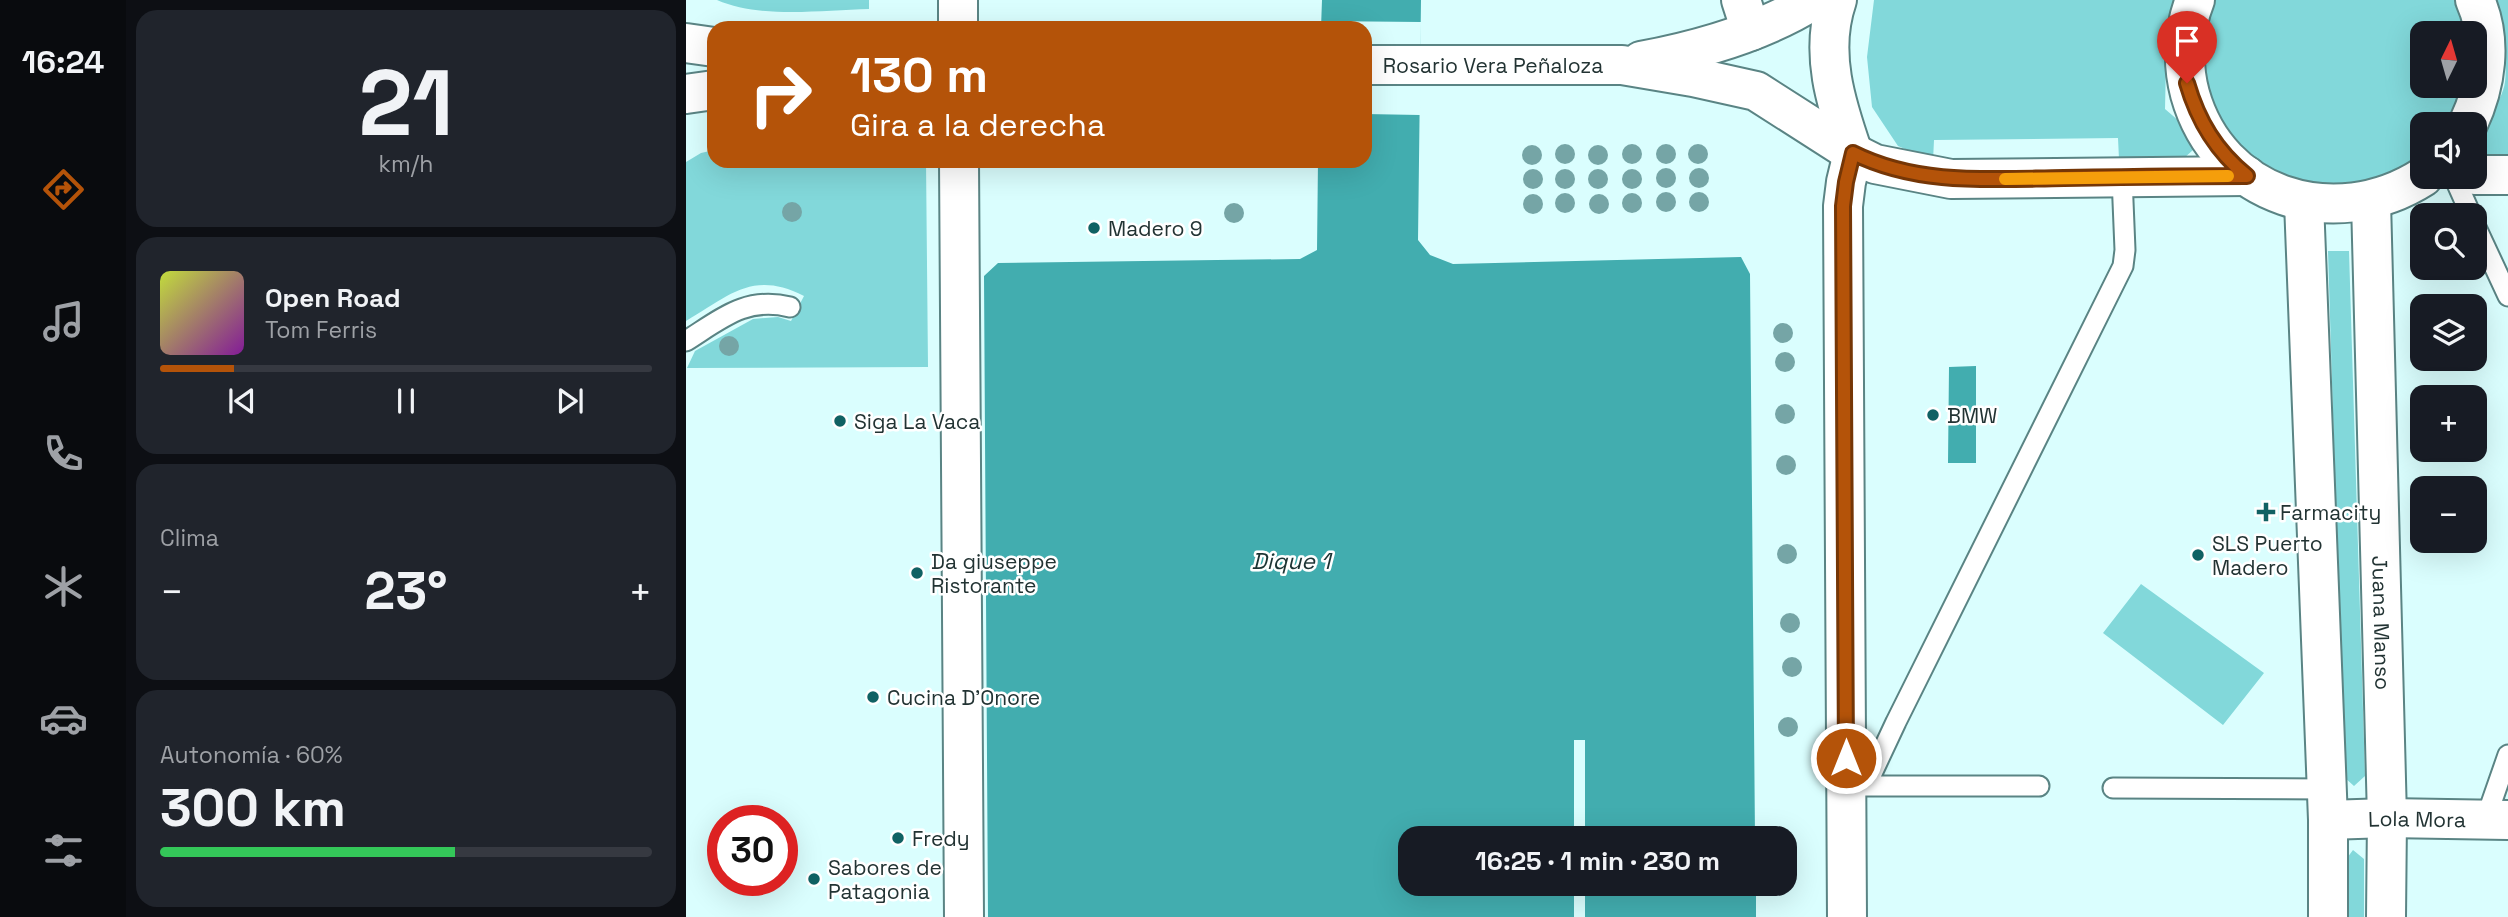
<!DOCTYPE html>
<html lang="es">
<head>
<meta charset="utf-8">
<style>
  :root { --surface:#171b24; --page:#20242c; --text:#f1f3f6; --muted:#9ea1a6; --line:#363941; --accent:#b45309 }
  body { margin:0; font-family:"Space Grotesk",sans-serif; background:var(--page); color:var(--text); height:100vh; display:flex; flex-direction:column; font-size:26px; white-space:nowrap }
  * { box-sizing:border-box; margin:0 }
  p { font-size:23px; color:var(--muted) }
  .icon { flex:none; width:38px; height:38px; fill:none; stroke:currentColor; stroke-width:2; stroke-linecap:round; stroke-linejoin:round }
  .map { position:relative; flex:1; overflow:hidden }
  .sheet { display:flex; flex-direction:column; gap:10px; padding:10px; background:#0d0f14; width:560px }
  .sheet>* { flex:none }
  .guide { position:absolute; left:21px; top:21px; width:665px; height:147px; border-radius:21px; box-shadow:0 7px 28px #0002; background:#b45309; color:#fff; overflow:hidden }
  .needle { width:46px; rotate:5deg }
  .buttons { position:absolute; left:1724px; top:21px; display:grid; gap:14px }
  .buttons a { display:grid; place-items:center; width:77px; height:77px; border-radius:14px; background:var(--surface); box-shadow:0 7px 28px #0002; font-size:35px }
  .speed { position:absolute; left:21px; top:805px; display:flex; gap:14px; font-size:35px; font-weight:700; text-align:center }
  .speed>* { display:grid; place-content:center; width:91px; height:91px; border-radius:50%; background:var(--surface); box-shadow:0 7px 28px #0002; line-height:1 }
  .speed .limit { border:10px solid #d22; background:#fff; color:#111 }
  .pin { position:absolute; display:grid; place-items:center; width:60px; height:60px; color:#fff; margin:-72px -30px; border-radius:50% 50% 50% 0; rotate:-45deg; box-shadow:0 0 7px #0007 }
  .pin .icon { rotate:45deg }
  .me { position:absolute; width:77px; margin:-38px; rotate:0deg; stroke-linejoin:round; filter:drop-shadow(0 0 5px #0008) }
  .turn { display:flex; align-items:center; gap:24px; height:147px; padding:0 28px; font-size:32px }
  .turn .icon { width:91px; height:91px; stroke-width:2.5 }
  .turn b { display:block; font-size:49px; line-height:60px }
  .big { font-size:52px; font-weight:700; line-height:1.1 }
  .sheet .card { flex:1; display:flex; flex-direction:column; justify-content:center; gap:10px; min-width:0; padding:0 24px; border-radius:21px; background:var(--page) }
  .sheet .dial { align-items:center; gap:0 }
  .dial b { font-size:91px; line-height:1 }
  .song { display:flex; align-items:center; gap:21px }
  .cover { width:84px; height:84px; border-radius:10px; background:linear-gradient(135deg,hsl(70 70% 55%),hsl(290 70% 35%)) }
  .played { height:7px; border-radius:4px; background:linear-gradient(90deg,var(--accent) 15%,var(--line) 15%) }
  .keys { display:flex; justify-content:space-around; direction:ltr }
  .heat { display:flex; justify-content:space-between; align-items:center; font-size:38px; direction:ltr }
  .charge { height:10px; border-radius:5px; background:linear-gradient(90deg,#34c759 60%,var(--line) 0) }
  .trip { position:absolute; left:712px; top:826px; width:399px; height:70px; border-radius:21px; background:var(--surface); box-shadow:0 7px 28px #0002; font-weight:700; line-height:70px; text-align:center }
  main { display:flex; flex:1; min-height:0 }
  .menu { display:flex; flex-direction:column; width:126px; justify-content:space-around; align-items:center; background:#090b0e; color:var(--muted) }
  .menu .icon { width:49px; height:49px }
  .menu .active { color:var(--accent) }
  .menu b { font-size:32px; color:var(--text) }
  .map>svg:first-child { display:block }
</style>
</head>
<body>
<main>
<nav class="menu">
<b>16:24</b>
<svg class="icon active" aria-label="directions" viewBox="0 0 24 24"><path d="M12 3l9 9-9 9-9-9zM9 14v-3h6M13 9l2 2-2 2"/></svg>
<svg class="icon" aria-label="music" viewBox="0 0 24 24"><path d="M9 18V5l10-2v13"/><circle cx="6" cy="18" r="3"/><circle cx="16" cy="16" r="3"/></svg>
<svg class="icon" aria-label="phone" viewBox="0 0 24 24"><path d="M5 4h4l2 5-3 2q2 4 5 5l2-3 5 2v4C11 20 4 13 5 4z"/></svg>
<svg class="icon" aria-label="climate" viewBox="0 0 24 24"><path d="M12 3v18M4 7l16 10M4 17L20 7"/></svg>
<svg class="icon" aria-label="car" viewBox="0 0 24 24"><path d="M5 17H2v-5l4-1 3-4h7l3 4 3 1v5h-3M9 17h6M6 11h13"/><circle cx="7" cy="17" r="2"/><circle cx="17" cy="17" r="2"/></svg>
<svg class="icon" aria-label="filters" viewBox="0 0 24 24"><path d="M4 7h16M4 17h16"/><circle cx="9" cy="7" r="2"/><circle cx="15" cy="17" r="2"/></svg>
</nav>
<section class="sheet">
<div class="card dial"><b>21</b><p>km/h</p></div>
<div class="card">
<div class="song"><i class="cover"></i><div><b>Open Road</b><p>Tom Ferris</p></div></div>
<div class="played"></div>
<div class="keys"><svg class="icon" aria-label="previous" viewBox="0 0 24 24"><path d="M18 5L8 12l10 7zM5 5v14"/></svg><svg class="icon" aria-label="pause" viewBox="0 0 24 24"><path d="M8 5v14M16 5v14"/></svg><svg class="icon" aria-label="next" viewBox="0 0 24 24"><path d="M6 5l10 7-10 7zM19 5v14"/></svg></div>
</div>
<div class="card"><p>Clima</p>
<div class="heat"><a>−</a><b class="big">23°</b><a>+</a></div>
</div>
<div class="card"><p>Autonomía · 60%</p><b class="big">300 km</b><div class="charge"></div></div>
</section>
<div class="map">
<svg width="1822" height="917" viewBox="0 0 1822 917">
  <rect width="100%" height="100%" fill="#dafefe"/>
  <path fill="#82d8da" d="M 31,0 L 183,0 L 183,9 C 136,10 74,19 31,0 Z
    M 1188,0 L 1492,0 L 1481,19 L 1479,109 L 1507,133 L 1507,150 L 1497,159 L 1433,159 L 1432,138 L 1248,140 L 1247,161 L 1212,146 L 1186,107 L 1181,57 Z
    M 1529,0 L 1774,0 L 1783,33 L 1736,33 L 1736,86 L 1782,86 L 1767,124 L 1736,124 L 1736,161 L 1697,183 L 1613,185 L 1574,167 L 1543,138 L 1523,100 L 1516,57 L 1523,12 Z
    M 1807,0 L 1822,0 L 1822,159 L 1803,159 L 1793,148 C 1793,122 1816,105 1819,82 C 1822,61 1814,20 1807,0 Z
    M 28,150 L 28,161 L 240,161 L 242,367 L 1,368 L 9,351 L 67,319 L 92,317 L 105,321 L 118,296 C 67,270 44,295 0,321 L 0,162 L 15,153 Z
    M 1642,251 L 1663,251 L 1679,776 L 1668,786 L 1658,777 Z
    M 1455,584 L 1578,673 L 1537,725 L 1417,633 Z
    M 1667,850 L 1678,859 L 1678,917 L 1658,917 L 1658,862 Z"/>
  <path fill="#42adaf" d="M 636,0 L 735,0 L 732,240 L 744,255 L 767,264 L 1055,257 L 1064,274 L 1069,838 L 724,838 L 724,884 L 1070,884 L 1070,917 L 302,917 L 298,276 L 312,263 L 614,259 L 631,250 L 632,161 L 679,161 L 679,28 L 635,28 Z
    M 1290,366 L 1290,463 L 1262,463 L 1263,367 Z"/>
  <path fill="#dafefe" d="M 632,21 L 735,22 L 734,115 L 679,114 L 679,28 L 632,28 Z
    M 888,740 L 899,740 L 899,838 L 888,838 Z
    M 888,884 L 899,884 L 899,917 L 888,917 Z"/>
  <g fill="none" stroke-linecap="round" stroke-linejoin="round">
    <g stroke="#5a8484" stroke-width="23">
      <path id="lane" d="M 1768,177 L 1785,215
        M 1788,223 L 1822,296
        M 0,341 C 35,319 60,296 104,307
        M 1172,786 L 1353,786
        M 1180,786 L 1210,722 L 1437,266 L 1439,250 L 1436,177
        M 1427,788 L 1641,789
        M 1799,821 L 1822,755"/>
    </g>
    <g stroke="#5a8484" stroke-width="42">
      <g id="street">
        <path d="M 272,0 L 272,28"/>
        <path d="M 1055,0 L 1065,31"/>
        <path d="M 273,161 L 278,917"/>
        <path id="s1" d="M 1685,201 L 1701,818 L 1700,917"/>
        <path d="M 1618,202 L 1642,820 L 1642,917"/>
        <path id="s2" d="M 1642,820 L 1701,818 L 1822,820"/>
        <path d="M 1161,917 L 1157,206 L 1160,182 L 1167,153"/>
      </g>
    </g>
    <g stroke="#5a8484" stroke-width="42">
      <g id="secondary">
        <path d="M 1151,0 C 1133,52 1150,104 1167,153"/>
        <path d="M 1509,0 C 1497,30 1496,64 1504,94 C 1533,198 1649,233 1737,177"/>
        <path d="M 0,43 L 28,47"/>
        <path d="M 955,61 C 1014,50 1077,32 1128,0"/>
        <path id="s3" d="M 679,65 L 936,65 L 1007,77 L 1070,91 L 1167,153 L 1189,164 L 1265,179 L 1561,176"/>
        <path d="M 0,94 L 28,90"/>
        <path d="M 1782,124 C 1800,86 1807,40 1789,0"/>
        <path d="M 1788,175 L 1822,175"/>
      </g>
    </g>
    <use href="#lane" stroke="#fff" stroke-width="19"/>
    <use href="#street" stroke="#fff" stroke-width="38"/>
    <use href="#secondary" stroke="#fff" stroke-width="38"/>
  </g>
  <g fill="#75a5a6">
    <circle cx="879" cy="154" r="10"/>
    <circle cx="946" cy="154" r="10"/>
    <circle cx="980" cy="154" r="10"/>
    <circle cx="1012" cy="154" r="10"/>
    <circle cx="846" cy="155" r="10"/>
    <circle cx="912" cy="155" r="10"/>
    <circle cx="980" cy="178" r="10"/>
    <circle cx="1013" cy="178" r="10"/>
    <circle cx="847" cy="179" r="10"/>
    <circle cx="879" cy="179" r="10"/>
    <circle cx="912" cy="179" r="10"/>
    <circle cx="946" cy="179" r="10"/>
    <circle cx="980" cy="202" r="10"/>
    <circle cx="1013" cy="202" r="10"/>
    <circle cx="879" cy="203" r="10"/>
    <circle cx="946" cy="203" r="10"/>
    <circle cx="847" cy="204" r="10"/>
    <circle cx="913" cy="204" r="10"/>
    <circle cx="106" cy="212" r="10"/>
    <circle cx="548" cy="213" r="10"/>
    <circle cx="1097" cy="333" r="10"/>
    <circle cx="43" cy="346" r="10"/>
    <circle cx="1099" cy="362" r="10"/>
    <circle cx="1099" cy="414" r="10"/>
    <circle cx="1100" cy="465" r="10"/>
    <circle cx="1101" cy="554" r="10"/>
    <circle cx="1104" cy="623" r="10"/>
    <circle cx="1106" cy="667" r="10"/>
    <circle cx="1102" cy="727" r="10"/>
  </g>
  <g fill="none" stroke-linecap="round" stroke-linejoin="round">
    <g stroke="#753606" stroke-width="18">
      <path id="route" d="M 1160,758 L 1157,206 L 1160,182 L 1167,153 C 1233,186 1306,179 1378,178 C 1439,177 1500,176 1561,176 C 1530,151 1512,121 1501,83"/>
    </g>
    <use href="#route" stroke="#b45309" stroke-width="12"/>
    <path stroke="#f59e0b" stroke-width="12" d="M 1319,179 L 1542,176"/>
  </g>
  <g fill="#106163" stroke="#fff" stroke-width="2.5">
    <circle cx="408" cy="228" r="7"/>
    <circle cx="1247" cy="415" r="7"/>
    <circle cx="154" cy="421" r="7"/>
    <path d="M1576.5 501.5h7v7h7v7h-7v7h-7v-7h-7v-7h7z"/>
    <circle cx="1512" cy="555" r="7"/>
    <circle cx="231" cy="573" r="7"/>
    <circle cx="187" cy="697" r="7"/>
    <circle cx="212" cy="838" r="7"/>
    <circle cx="128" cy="879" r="7"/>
  </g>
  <g text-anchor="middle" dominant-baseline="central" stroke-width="5" stroke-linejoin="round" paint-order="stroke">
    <g font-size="21" fill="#233" stroke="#fff">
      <text stroke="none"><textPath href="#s3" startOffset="128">Rosario Vera Peñaloza</textPath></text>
      <text stroke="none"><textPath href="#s1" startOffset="422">Juana Manso</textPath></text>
      <text stroke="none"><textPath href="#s2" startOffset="89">Lola Mora</textPath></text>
    </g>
    <g font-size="21" fill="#233" stroke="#fff" text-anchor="start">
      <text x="422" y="228">Madero 9</text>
      <text x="1261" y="415">BMW</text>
      <text x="168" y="421">Siga La Vaca</text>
      <text x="1594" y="512">Farmacity</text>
      <text x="1526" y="543">SLS Puerto<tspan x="1526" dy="24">Madero</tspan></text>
      <text x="245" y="561">Da giuseppe<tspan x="245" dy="24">Ristorante</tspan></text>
      <text x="201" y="697">Cucina D'Onore</text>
      <text x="226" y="838">Fredy</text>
      <text x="142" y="867">Sabores de<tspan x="142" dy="24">Patagonia</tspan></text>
    </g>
    <g font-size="23" font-style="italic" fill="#1c3434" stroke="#fff">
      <text x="605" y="561">Dique 1</text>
    </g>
  </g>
</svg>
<div class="buttons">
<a><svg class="needle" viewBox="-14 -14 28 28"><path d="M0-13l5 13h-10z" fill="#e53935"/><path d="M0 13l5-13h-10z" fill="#9ea1a6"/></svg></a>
<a><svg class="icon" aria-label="sound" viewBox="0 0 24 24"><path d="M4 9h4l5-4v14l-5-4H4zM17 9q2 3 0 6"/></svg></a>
<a><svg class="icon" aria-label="search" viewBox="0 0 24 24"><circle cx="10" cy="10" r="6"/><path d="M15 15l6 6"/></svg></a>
<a><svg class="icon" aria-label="layers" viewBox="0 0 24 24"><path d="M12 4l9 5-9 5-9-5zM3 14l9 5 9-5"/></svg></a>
<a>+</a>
<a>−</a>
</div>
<div class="speed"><div class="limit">30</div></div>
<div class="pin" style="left:1501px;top:83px;background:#d93025"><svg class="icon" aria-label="arrive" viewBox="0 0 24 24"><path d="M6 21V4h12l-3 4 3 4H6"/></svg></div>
<svg class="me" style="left:1160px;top:758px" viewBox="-20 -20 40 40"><circle r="17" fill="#b45309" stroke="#fff" stroke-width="3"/><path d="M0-11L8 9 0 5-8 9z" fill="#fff"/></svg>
<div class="trip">16:25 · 1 min · 230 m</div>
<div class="guide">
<div class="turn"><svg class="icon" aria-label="right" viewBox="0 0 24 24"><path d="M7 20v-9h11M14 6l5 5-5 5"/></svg><div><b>130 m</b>Gira a la derecha</div></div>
</div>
</div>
</main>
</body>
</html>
